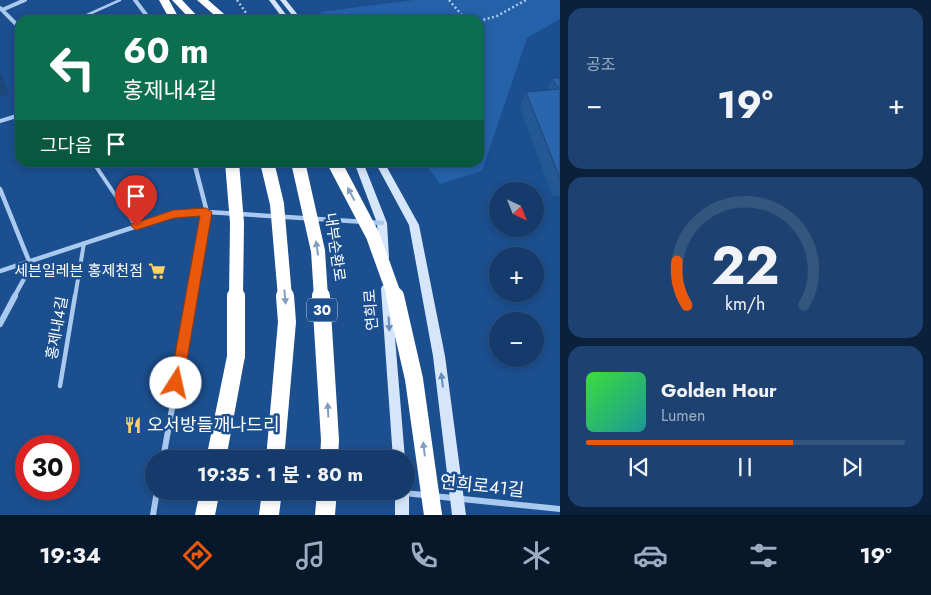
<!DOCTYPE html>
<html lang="ko">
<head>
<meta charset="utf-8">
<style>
  :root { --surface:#143b6b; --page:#1d4271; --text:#f1f3f6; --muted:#9dadc1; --line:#33557e; --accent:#ea580c }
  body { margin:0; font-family:Jost,"Noto Sans KR",sans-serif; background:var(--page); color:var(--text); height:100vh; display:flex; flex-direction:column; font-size:19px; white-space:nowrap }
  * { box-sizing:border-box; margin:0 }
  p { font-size:16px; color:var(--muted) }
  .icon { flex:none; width:28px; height:28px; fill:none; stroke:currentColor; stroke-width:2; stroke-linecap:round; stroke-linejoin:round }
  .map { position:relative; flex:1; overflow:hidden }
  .panel { display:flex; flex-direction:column; gap:8px; padding:8px; background:#0b203b; width:371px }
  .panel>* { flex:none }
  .top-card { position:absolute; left:15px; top:15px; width:469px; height:152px; border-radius:15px; box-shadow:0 2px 8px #0003,0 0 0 1px var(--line); background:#0b6e4f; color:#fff; overflow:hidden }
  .needle { width:32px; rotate:137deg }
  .tools { position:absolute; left:489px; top:182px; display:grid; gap:10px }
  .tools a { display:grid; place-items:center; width:55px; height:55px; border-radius:50%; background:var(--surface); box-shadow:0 2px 8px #0003,0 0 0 1px var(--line); font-size:25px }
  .speed { position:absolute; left:15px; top:435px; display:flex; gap:10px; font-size:25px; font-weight:700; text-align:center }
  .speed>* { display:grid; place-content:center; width:65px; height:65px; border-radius:50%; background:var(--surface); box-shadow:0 2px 8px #0003,0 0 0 1px var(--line); line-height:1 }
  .speed .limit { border:8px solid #d22; background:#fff; color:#111 }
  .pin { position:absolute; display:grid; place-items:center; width:42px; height:42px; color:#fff; margin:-51px -21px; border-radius:50% 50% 50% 0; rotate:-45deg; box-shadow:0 0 5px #0007 }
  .pin .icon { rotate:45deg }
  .me { position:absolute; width:55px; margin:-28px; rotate:10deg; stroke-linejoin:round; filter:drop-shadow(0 0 4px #0008) }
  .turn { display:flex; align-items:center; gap:18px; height:105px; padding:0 25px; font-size:22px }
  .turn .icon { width:65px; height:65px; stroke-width:2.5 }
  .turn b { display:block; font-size:35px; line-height:42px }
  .then { display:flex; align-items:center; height:48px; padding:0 25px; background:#0003; gap:10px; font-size:19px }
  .big { font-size:38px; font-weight:700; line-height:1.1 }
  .panel .tile { flex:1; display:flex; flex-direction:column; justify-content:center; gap:8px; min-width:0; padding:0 18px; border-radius:15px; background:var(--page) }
  .panel .dial { align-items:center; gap:0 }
  .dial svg { height:130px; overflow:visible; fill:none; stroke:var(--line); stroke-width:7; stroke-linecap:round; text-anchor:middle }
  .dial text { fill:var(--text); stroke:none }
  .song { display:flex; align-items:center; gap:15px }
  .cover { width:60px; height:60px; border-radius:8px; background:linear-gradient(135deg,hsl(120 70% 55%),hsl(180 70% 35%)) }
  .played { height:5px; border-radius:2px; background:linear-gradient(90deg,var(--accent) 65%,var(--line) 65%) }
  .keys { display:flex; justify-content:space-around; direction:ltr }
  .heat { display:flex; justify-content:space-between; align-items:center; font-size:28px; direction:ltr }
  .trip { position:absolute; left:145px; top:450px; width:270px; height:50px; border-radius:25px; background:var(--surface); box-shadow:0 2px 8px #0003,0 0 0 1px var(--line); font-weight:700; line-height:50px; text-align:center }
  .dock { display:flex; height:80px; justify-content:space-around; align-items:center; background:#08182b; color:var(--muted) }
  .dock .icon { width:35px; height:35px }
  .dock .selected { color:var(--accent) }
  .dock b { font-size:22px; color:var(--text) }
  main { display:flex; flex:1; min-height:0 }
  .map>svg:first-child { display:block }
</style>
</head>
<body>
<main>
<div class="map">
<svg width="560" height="515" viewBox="0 0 560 515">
  <rect width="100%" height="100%" fill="#1b4f8f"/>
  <path fill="#2461a8" d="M 414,0 L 560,0 L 560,19 L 527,38 L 482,171 L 440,184 L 425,163 L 479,162 L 479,20 L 325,20 L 320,12 Z"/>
  <path fill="#1b4f8f" d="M 167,0 L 214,0 L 229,20 L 186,20 Z
    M 255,162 L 306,162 L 317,213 L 322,422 L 319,459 L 281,459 L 287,418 L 267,212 Z
    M 276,491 L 315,491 L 313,515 L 272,515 Z"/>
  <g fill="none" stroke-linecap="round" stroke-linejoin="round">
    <path stroke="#a9c9ee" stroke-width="2.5" stroke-dasharray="2 2.5" stroke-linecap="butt" d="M 237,0 L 251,20
      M 449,0 L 466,20
      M 479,21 L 497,16 L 526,0"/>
    <path stroke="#a9c9ee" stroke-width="2.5" d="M 62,15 L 72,20
      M 76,20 L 120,0"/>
    <path stroke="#a9c9ee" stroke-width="4" d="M 93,162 L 136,226
      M 75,297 L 84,243"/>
    <path stroke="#a9c9ee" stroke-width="4.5" d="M 60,386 L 75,296"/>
    <path stroke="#a9c9ee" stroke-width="4" d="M 135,0 L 150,20
      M 0,8 L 20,28
      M 2,10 L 25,0
      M 0,121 L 20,115"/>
    <path stroke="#a9c9ee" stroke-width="4.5" d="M 0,189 L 29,261 L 25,277 L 14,297
      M 0,271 L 174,214 L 207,212
      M 192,297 L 207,212 L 194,162"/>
    <path stroke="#a9c9ee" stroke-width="6" d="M 0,324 L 15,296
      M 163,459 L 192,296
      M 404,493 L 560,509
      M 153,515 L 157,491"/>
    <path fill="#d6e6fa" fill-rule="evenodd" d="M 269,0 L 275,0 L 290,20 L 284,20 Z
      M 280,0 L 286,0 L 302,20 L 296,20 Z
      M 354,162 L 363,162 L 387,223 L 389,257 L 388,260 L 380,260 L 379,257 L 377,223 Z
      M 375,162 L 384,162 L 419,225 L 445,356 L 466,515 L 452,515 L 433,356 L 409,225 Z
      M 386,285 L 390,286 L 391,289 L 405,459 L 393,459 L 381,289 L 382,286 Z
      M 406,486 L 409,491 L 409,515 L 395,515 L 395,491 L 406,491 Z"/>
    <path fill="#fff" fill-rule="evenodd" d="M 159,0 L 169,0 L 180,20 L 170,20 Z
      M 172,0 L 182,0 L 201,20 L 191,20 Z
      M 197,0 L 208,0 L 231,20 L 220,20 Z
      M 236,348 L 242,351 L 245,356 L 226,459 L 206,459 L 227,356 L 230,351 Z
      M 200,491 L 220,491 L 215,515 L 195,515 Z
      M 262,491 L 282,491 L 279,515 L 259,515 Z
      M 317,491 L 337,491 L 335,515 L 315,515 Z"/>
    <path stroke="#a9c9ee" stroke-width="4.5" d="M 207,212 L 382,223"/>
    <path stroke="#fff" stroke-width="14" d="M 232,162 L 237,223 L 236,297
      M 267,162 L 277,204 L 285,297
      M 298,162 L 318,251 L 321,297
      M 334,162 L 373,236 L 395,297"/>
    <path stroke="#fff" stroke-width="18" d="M 321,296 L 330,440 L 329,459
      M 395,296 L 414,379 L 433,515
      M 236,356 L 236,296
      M 275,459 L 287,322 L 285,296"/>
  </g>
  <path fill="#245895" d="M 552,78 L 560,78 L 560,196 L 552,195 L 520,108 L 526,92 L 547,90 Z"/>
  <path fill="#1d4779" d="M 0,71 L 9,94 L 0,97 Z"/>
  <path fill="#2a66ad" stroke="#1d4779" d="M 552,78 L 560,78 L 560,178 L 526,92 L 559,89 Z"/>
  <defs><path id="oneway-solid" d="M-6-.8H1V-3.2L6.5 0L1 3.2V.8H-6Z" transform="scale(1.25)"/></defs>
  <g fill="#829ec1">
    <use href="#oneway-solid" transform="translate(351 194) rotate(-118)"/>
    <use href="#oneway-solid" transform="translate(317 248) rotate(-99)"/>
    <use href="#oneway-solid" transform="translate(285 297) rotate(85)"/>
    <use href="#oneway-solid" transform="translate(328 410) rotate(-93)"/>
    <use href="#oneway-solid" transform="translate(424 449) rotate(-97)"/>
  </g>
  <g fill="#668bba">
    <use href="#oneway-solid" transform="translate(389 324) rotate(86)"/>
    <use href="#oneway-solid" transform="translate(442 380) rotate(-97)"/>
  </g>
  <path fill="#ea580c" stroke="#983908" d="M 206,208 L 212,212 L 183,383 L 181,387 L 176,389 L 172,387 L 170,383 L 200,216 L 174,218 L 136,230 L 131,226 L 132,224 L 174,210 Z"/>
  <defs>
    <g id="supermarket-bare" transform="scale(1.35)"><path d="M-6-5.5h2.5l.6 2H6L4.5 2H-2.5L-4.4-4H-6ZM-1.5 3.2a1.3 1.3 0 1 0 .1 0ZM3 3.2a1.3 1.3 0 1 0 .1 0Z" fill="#ffd166" stroke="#1b4f8f" stroke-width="2.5" paint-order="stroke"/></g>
    <g id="restaurant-bare" transform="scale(1.35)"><path d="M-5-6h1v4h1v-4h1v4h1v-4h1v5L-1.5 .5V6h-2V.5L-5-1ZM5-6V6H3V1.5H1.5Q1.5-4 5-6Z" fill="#ffd166" stroke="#1b4f8f" stroke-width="2.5" paint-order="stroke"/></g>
  </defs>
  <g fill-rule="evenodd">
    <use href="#supermarket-bare" x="157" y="271"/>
    <use href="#restaurant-bare" x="133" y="425"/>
  </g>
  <g text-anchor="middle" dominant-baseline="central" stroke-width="5" stroke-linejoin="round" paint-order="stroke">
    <rect fill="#1b4f8f" stroke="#bbcadd" stroke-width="1" x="307" y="298.5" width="30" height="23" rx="4"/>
    <g font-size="14" font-weight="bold" fill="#fff">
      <text x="322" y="310">30</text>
    </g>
    <g font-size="15" fill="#fff" stroke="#1b4f8f">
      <text transform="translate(335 247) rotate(82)">내부순환로</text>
      <text transform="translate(371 310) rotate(-94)">연희로</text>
      <text transform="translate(57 328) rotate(-80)">홍제내4길</text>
    </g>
    <g font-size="15" fill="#fff" stroke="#1b4f8f" text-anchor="end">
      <text x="143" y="271">세븐일레븐 홍제천점</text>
    </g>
    <g font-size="18" fill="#fff" stroke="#1b4f8f" text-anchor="start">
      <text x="147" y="425">오서방들깨나드리</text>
    </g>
    <g font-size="18" fill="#fff" stroke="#1b4f8f">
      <text transform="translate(482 486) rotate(6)">연희로41길</text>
    </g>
  </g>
</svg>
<div class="tools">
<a><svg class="needle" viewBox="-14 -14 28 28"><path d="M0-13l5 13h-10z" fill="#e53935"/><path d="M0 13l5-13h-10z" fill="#9dadc1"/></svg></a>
<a>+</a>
<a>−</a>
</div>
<div class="speed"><div class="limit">30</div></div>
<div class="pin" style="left:136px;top:226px;background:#d93025"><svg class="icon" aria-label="arrive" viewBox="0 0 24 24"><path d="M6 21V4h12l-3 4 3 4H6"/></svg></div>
<svg class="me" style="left:176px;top:383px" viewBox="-20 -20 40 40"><circle r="19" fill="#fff"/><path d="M0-13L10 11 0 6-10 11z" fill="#ea580c"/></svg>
<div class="trip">19:35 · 1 분 · 80 m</div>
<div class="top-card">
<div class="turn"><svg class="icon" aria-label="left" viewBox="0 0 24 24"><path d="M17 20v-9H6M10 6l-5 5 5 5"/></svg><div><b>60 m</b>홍제내4길</div></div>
<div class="then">그다음<svg class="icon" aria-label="arrive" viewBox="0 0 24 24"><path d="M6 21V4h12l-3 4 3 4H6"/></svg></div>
</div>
</div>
<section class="panel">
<div class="tile"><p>공조</p>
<div class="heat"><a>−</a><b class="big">19°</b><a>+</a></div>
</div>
<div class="tile dial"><svg viewBox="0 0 100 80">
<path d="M14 69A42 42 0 1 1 86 69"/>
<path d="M14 69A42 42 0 0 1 8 42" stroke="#ea580c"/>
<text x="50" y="56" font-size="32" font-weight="700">22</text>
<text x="50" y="72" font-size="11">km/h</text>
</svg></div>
<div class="tile">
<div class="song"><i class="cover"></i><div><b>Golden Hour</b><p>Lumen</p></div></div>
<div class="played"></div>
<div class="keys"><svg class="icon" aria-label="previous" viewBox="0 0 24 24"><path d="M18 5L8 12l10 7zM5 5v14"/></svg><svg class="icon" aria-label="pause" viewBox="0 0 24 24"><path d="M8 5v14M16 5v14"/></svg><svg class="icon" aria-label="next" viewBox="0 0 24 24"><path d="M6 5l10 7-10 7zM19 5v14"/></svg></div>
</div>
</section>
</main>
<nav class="dock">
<b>19:34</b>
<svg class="icon selected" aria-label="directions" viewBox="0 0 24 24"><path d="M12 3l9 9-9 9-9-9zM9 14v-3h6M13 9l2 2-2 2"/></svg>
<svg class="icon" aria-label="music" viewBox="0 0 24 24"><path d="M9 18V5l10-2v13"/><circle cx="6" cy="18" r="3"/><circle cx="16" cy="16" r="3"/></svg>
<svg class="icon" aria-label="phone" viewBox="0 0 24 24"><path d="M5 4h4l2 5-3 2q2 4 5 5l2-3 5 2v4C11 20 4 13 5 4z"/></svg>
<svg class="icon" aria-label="climate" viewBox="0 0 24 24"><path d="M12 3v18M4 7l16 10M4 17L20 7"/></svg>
<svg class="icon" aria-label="car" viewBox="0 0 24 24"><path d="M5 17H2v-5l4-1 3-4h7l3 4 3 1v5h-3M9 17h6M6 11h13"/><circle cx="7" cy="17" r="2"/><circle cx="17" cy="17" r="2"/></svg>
<svg class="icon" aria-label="filters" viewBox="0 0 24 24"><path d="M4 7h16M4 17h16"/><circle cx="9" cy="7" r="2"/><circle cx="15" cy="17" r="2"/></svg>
<b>19°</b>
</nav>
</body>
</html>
